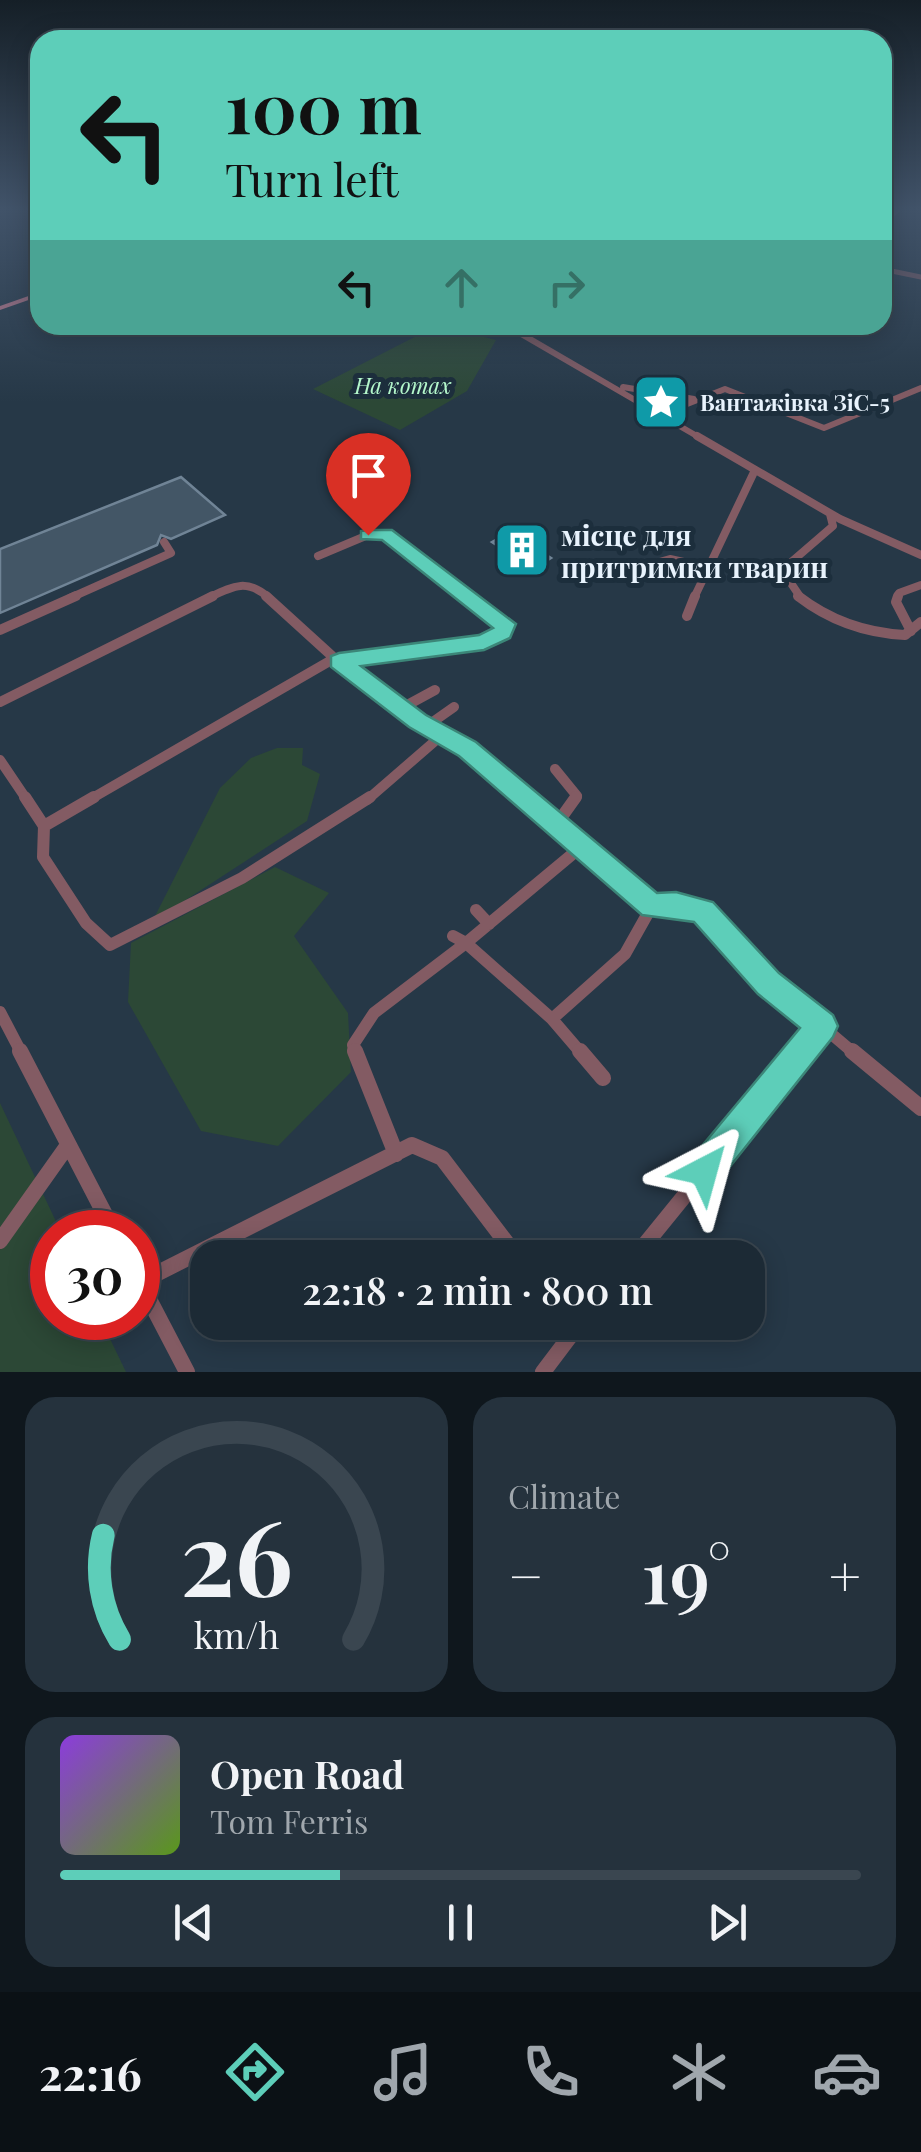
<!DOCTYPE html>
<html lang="en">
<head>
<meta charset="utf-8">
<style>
  :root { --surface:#1c2a35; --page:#25323d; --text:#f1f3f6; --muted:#a0a7ad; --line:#3a4650; --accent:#5dceb9 }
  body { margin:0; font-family:"Playfair Display",serif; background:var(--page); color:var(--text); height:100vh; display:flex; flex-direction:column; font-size:38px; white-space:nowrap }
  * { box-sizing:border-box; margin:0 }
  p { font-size:32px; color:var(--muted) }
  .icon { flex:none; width:55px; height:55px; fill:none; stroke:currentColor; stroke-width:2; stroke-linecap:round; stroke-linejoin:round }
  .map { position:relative; height:1372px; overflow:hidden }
  .drawer { display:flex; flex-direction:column; gap:25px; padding:25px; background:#0f171d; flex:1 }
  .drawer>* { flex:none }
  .top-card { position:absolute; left:30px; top:30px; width:862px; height:305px; border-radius:30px; box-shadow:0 5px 25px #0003,0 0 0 2px var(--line); background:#5dceb9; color:#111; overflow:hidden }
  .speed { position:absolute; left:30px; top:1210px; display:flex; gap:20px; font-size:50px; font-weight:700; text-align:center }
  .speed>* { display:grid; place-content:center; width:130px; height:130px; border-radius:50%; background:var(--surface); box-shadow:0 5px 25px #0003,0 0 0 2px var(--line); line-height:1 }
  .speed .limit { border:15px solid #d22; background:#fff; color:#111 }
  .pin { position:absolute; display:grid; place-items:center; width:85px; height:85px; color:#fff; margin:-102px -42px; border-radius:50% 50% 50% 0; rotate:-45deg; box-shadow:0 0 10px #0007 }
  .pin .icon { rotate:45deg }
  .me { position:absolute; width:110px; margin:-55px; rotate:39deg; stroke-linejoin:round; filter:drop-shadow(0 0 8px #0008) }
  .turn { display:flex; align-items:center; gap:35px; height:210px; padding:0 30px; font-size:45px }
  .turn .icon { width:130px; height:130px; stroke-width:2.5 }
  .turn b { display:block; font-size:70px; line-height:85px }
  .lanes { display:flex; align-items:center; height:95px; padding:0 30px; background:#0003; justify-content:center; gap:50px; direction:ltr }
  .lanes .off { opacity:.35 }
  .big { font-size:75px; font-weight:600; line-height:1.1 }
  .drawer .card { flex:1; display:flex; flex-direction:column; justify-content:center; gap:15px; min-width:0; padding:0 35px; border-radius:30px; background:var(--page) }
  .drawer .dial { align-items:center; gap:0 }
  .dial svg { height:260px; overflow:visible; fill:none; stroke:var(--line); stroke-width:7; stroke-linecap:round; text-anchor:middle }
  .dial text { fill:var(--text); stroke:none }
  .song { display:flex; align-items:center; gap:30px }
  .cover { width:120px; height:120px; border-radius:15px; background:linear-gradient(135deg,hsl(270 70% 55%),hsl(90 70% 35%)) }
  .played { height:10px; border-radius:5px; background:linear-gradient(90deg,var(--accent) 35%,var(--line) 35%) }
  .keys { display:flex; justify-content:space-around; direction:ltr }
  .heat { display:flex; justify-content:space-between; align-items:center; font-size:55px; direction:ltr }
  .drawer .tiles { flex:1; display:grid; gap:25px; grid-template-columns:1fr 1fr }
  .card:last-child { grid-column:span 2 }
  .trip { position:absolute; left:190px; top:1240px; width:575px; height:100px; border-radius:30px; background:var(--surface); box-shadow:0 5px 25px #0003,0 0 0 2px var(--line); font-weight:600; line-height:100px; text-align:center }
  .tab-bar { display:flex; height:160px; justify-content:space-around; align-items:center; background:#0b1115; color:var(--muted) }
  .tab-bar .icon { width:70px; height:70px }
  .tab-bar .on { color:var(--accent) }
  .tab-bar b { font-size:45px; color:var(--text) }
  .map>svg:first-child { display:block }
</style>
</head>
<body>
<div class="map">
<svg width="921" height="1372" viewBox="0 0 921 1372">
  <rect width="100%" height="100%" fill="#263847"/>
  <path fill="#2c4836" d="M 438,325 L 496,340 L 467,391 L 400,430 L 313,389 Z
    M 277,748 L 303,748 L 302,765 L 320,774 L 307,821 L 152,922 L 220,788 L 251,758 Z
    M 275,867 L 329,893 L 294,936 L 348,1013 L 351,1072 L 278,1146 L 201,1131 L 128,1002 L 131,943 Z
    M 0,1103 L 61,1232 L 52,1232 L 52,1318 L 100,1318 L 126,1372 L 0,1372 Z"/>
  <path fill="#435666" stroke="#708496" stroke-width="2.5" d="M 181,477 L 225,515 L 171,539 L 161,535 L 157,545 L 0,613 L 0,549 Z
    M 510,532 L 551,558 L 533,569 L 492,542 Z"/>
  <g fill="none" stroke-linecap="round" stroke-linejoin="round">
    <path stroke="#835b63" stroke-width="5" d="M 882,223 L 898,210
      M 882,269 L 921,277"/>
    <path stroke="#835b63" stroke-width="6" d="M 506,325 L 702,439
      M 623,387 L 694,399
      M 662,414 L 725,389 L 824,428 L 921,388"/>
    <path stroke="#835b63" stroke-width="8" d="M 697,436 L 840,519 L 921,555
      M 318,556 L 368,535 L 386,534 L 472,598
      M 656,563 L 670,559 L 706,567
      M 70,598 L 171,553 L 164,542
      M 208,598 C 233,586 247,578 269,598
      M 694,598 L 755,470
      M 801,598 L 782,570 L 833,526 L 830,514
      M 897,598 L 899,593 L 921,585"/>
    <path stroke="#835b63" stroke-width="10" d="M 266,596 L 332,656 L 417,721 L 467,749 L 527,800
      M 798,596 C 829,620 866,633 905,635 L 921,622
      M 898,596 L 896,602 L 911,631
      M 687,616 L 695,596
      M 0,630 L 76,596
      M 339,661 L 484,642 L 503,632 L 505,623 L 469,596
      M 0,702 L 213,596
      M 400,709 L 435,690
      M 427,726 L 454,707
      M 0,760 L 27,800
      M 555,769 L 577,796 L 574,800
      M 89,800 L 335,658
      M 367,800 L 442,735"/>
    <path stroke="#835b63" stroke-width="12" d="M 25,797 L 44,826 L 94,797
      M 524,797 L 652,906 L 691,911 L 719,928 L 774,988 L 822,1026
      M 556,825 L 576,797
      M 44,826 L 43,857 L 86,923 L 110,945 L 242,878 L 370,797
      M 476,910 L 489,924
      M 453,936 L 466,943 L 581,847
      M 0,1012 L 22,1054
      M 552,1019 L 625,954 L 652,906
      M 356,1054 L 353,1045 L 374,1013 L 466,943 L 552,1019 L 582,1054
      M 800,1054 L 822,1026 L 855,1054"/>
    <path stroke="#835b63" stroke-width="16" d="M 20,1051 L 114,1232
      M 355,1051 L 396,1154
      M 580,1051 L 603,1078
      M 852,1051 L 921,1108
      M 0,1241 L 68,1145
      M 634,1258 L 802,1051
      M 139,1280 L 187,1372
      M 140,1282 L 412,1145 L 442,1158 L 518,1258
      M 543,1372 L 574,1331 L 568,1322"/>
    <path fill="#ce7e90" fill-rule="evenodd" d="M 40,292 L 40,296 L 0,310 L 0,306 Z"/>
  </g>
  <linearGradient id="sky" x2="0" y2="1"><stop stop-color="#151f27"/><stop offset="0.52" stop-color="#415369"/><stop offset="1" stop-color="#415369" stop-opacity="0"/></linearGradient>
  <rect width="921" height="402" fill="url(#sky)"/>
  <path fill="#5dceb9" stroke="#3c8678" stroke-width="2.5" d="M 368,530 L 392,530 L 516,624 L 510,638 L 484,650 L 361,666 L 426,715 L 476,742 L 657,893 L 676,892 L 713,902 L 779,973 L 833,1015 L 838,1026 L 833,1037 L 717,1183 L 704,1189 L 692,1183 L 687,1171 L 692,1158 L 800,1028 L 758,994 L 694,922 L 642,915 L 459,756 L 409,727 L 331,667 L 331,656 L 339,653 L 479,635 L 493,628 L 382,540 L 361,539 L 361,531 Z"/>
  <defs>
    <g id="sight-square" transform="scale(2.875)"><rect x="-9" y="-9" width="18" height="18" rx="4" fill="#0f9aa8" stroke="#1c2e3c"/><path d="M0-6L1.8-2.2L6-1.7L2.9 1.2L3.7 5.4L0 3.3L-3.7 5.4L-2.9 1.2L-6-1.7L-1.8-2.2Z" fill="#fff"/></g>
    <g id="building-square" transform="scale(2.875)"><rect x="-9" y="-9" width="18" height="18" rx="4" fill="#0f9aa8" stroke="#1c2e3c"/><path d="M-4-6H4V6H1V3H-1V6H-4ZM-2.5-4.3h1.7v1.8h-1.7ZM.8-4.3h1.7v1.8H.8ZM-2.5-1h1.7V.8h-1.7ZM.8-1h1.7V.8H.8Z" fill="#fff"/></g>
  </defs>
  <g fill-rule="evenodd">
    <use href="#sight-square" x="661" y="402"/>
    <use href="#building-square" x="522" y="550"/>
  </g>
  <g text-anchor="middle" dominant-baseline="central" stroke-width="10" stroke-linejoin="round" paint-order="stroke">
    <g font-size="22" font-style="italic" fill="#b4f7cb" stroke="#1c2e3c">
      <text x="403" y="385">На котах</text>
    </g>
    <g font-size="22" font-weight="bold" fill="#e8f3fd" stroke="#1c2e3c" text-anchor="start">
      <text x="700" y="402">Вантажівка ЗіС-5</text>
    </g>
    <g font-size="28" font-weight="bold" fill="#e8f3fd" stroke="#1c2e3c" text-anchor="start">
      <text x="561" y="534">місце для<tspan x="561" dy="32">притримки тварин</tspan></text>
    </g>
  </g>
</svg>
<div class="speed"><div class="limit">30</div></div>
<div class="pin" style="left:368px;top:535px;background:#d93025"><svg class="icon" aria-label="arrive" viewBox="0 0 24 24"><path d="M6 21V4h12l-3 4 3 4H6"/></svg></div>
<svg class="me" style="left:704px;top:1171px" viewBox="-20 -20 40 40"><path d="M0-17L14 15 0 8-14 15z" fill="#5dceb9" stroke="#fff" stroke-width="4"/></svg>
<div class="trip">22:18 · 2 min · 800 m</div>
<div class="top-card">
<div class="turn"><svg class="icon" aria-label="left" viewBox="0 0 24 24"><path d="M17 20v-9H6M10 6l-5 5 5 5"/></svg><div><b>100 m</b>Turn left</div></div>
<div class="lanes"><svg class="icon" aria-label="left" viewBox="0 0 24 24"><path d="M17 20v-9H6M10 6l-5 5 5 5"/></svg><svg class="icon off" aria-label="ahead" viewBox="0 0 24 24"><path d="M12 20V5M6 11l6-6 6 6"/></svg><svg class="icon off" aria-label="right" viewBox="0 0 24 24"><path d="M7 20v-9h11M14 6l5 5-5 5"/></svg></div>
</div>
</div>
<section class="drawer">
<div class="tiles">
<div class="card dial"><svg viewBox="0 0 100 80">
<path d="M14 69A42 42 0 1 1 86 69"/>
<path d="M14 69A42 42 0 0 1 9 37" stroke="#5dceb9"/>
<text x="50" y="56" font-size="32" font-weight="700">26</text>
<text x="50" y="72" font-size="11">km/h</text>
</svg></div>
<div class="card"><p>Climate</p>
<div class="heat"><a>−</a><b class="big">19°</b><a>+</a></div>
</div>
<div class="card">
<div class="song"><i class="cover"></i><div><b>Open Road</b><p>Tom Ferris</p></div></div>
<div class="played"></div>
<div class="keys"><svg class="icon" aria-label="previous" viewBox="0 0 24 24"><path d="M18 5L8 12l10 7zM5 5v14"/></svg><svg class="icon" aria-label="pause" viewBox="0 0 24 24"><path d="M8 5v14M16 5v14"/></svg><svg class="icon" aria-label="next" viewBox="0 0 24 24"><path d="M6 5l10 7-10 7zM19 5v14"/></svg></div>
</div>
</div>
</section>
<nav class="tab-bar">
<b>22:16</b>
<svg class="icon on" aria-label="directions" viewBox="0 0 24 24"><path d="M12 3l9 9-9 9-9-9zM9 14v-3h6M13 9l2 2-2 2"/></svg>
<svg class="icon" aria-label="music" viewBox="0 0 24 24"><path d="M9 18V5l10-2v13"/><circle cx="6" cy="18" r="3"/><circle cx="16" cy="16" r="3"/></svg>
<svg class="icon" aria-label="phone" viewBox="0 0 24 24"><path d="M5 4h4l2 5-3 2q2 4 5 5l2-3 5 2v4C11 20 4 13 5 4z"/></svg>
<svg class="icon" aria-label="climate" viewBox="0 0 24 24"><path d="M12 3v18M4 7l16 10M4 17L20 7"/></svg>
<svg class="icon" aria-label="car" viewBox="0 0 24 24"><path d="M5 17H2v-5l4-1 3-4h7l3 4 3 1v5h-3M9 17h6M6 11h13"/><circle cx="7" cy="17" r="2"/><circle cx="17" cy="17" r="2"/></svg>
</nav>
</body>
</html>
